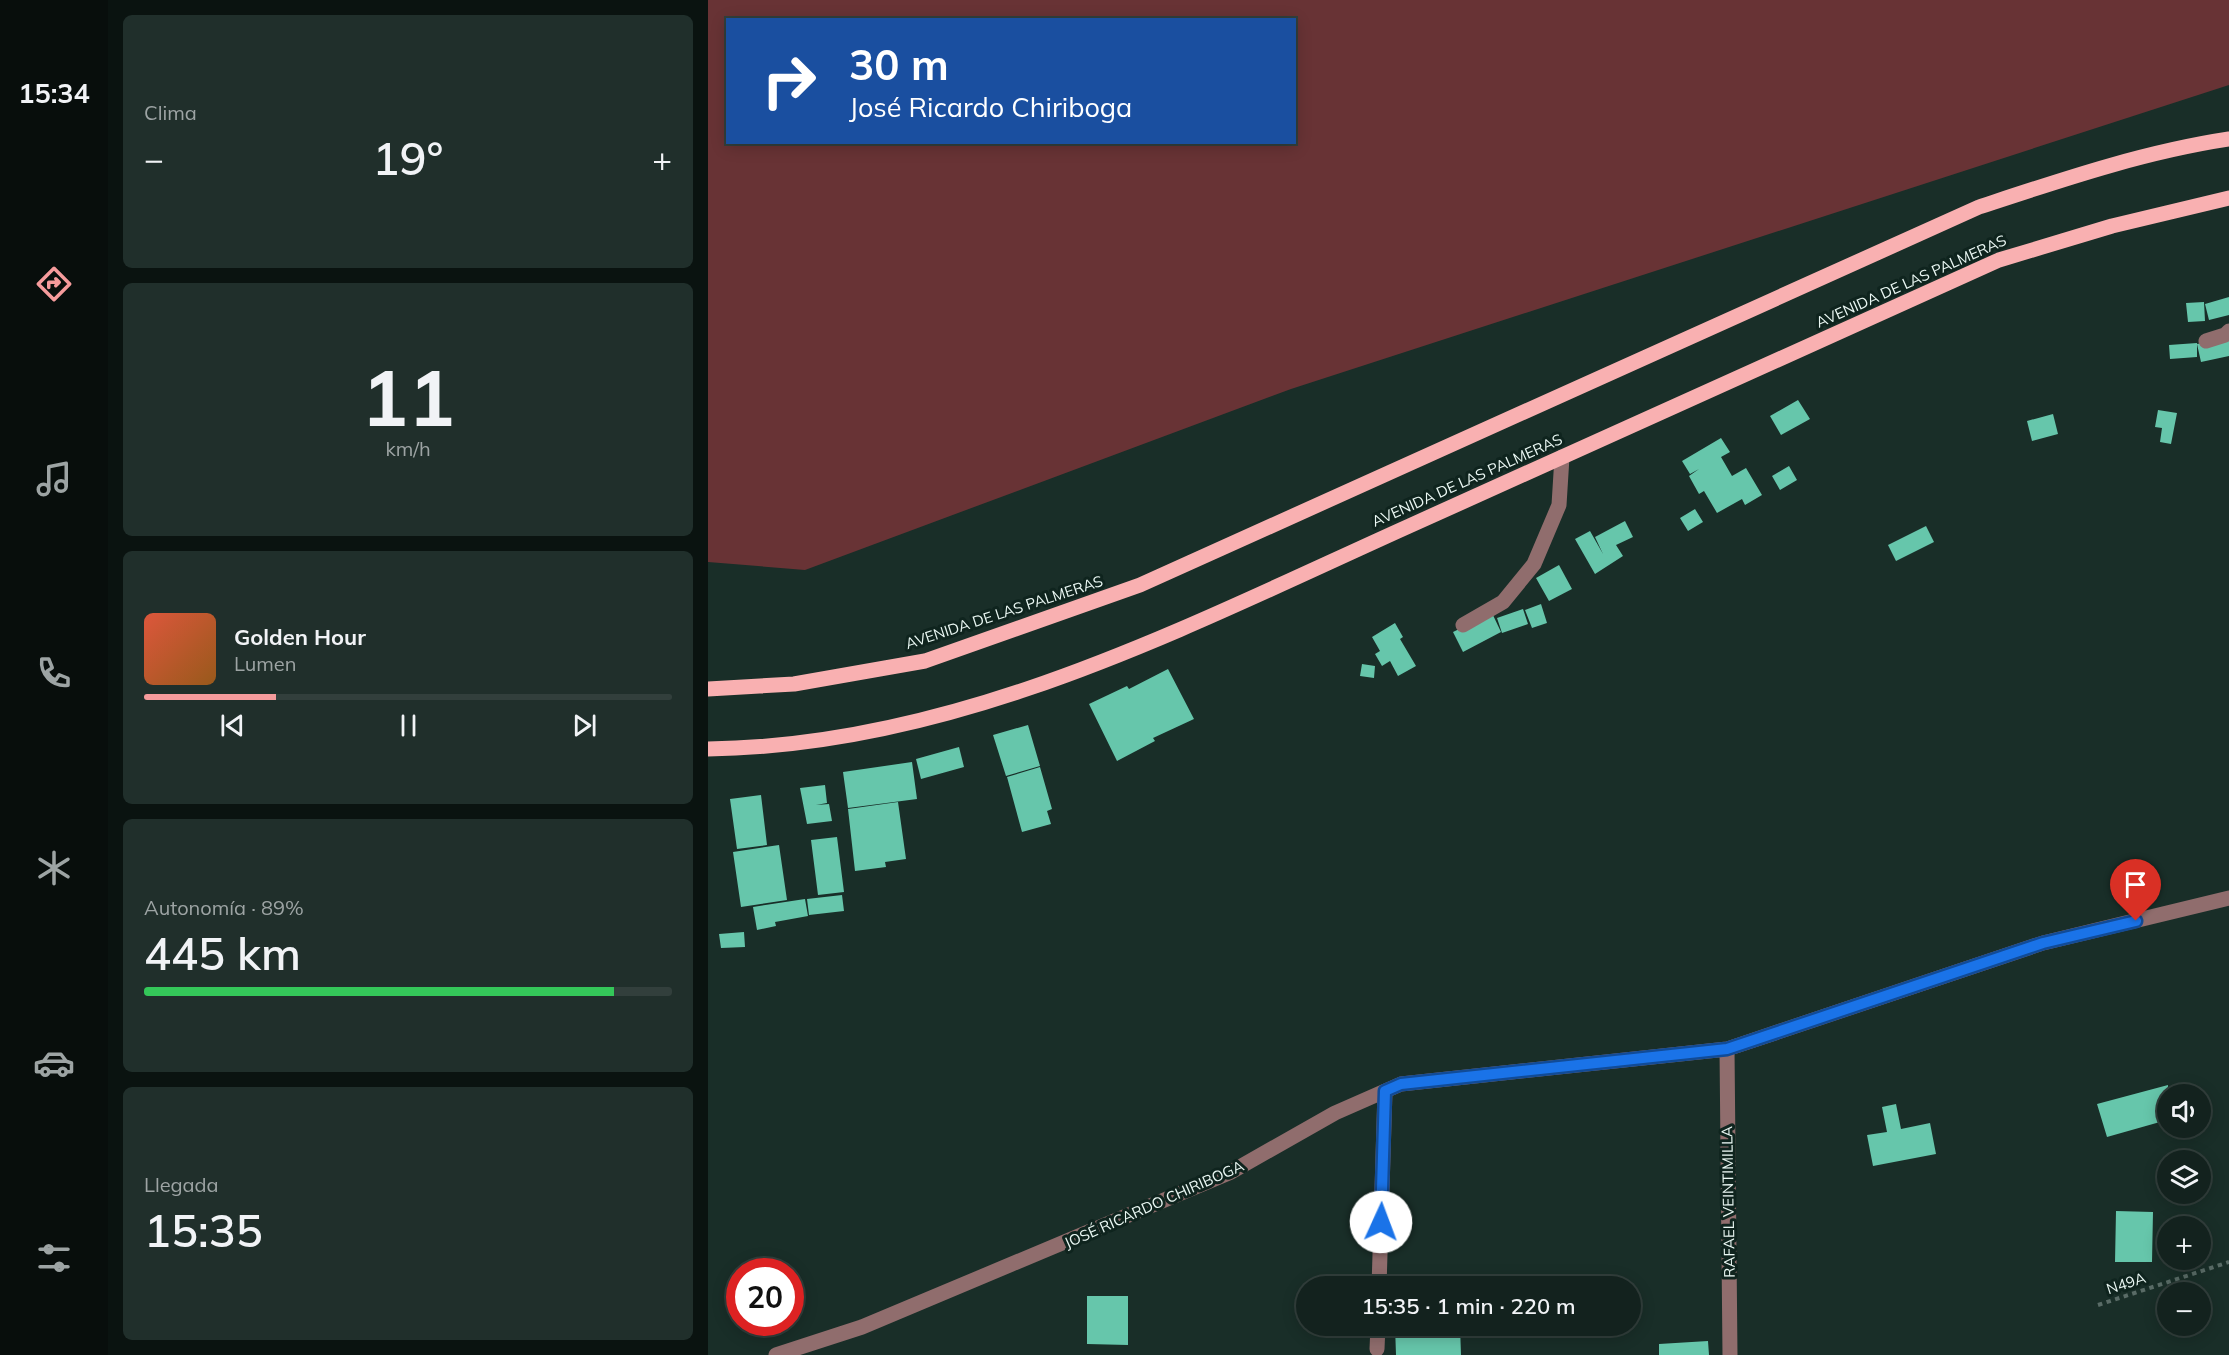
<!DOCTYPE html>
<html lang="es">
<head>
<meta charset="utf-8">
<style>
  :root { --surface:#13221e; --page:#202f2b; --text:#f1f3f6; --muted:#9da4a4; --line:#323f3c; --accent:#f59b9c }
  body { margin:0; font-family:Mulish,sans-serif; background:var(--page); color:var(--text); height:100vh; display:flex; flex-direction:column; font-size:22px; white-space:nowrap }
  * { box-sizing:border-box; margin:0 }
  p { font-size:20px; color:var(--muted) }
  .icon { flex:none; width:33px; height:33px; fill:none; stroke:currentColor; stroke-width:2; stroke-linecap:round; stroke-linejoin:round }
  .map { position:relative; flex:1; overflow:hidden }
  .drawer { display:flex; flex-direction:column; gap:15px; padding:15px; background:#0a1310; width:600px }
  .drawer>* { flex:none }
  .top-card { position:absolute; left:18px; top:18px; width:570px; height:126px; border-radius:0px; box-shadow:0 3px 15px #0003,0 0 0 2px var(--line); background:#1a4fa0; color:#fff; overflow:hidden }
  .buttons { position:absolute; left:1449px; top:1084px; display:grid; gap:12px }
  .buttons a { display:grid; place-items:center; width:54px; height:54px; border-radius:50%; background:var(--surface); box-shadow:0 3px 15px #0003,0 0 0 2px var(--line); font-size:30px }
  .speed { position:absolute; left:18px; top:1258px; display:flex; gap:12px; font-size:30px; font-weight:700; text-align:center }
  .speed>* { display:grid; place-content:center; width:78px; height:78px; border-radius:50%; background:var(--surface); box-shadow:0 3px 15px #0003,0 0 0 2px var(--line); line-height:1 }
  .speed .limit { border:9px solid #d22; background:#fff; color:#111 }
  .pin { position:absolute; display:grid; place-items:center; width:51px; height:51px; color:#fff; margin:-62px -26px; border-radius:50% 50% 50% 0; rotate:-45deg; box-shadow:0 0 6px #0007 }
  .pin .icon { rotate:45deg }
  .me { position:absolute; width:66px; margin:-33px; rotate:2deg; stroke-linejoin:round; filter:drop-shadow(0 0 4px #0008) }
  .turn { display:flex; align-items:center; gap:21px; height:126px; padding:0 24px; font-size:27px }
  .turn .icon { width:78px; height:78px; stroke-width:2.5 }
  .turn b { display:block; font-size:42px; line-height:51px }
  .big { font-size:45px; font-weight:600; line-height:1.1 }
  .drawer .tile { flex:1; display:flex; flex-direction:column; justify-content:center; gap:9px; min-width:0; padding:0 21px; border-radius:9px; background:var(--page) }
  .drawer .dial { align-items:center; gap:0 }
  .dial b { font-size:78px; line-height:1 }
  .song { display:flex; align-items:center; gap:18px }
  .cover { width:72px; height:72px; border-radius:9px; background:linear-gradient(135deg,hsl(10 70% 55%),hsl(30 70% 35%)) }
  .played { height:6px; border-radius:3px; background:linear-gradient(90deg,var(--accent) 25%,var(--line) 25%) }
  .keys { display:flex; justify-content:space-around; direction:ltr }
  .heat { display:flex; justify-content:space-between; align-items:center; font-size:33px; direction:ltr }
  .charge { height:9px; border-radius:4px; background:linear-gradient(90deg,#34c759 89%,var(--line) 0) }
  .trip { position:absolute; left:588px; top:1276px; width:345px; height:60px; border-radius:30px; background:var(--surface); box-shadow:0 3px 15px #0003,0 0 0 2px var(--line); font-weight:600; line-height:60px; text-align:center }
  main { display:flex; flex:1; min-height:0 }
  .dock { display:flex; flex-direction:column; width:108px; justify-content:space-around; align-items:center; background:#080e0c; color:var(--muted) }
  .dock .icon { width:42px; height:42px }
  .dock .selected { color:var(--accent) }
  .dock b { font-size:27px; color:var(--text) }
  .map>svg:first-child { display:block }
</style>
</head>
<body>
<main>
<nav class="dock">
<b>15:34</b>
<svg class="icon selected" aria-label="directions" viewBox="0 0 24 24"><path d="M12 3l9 9-9 9-9-9zM9 14v-3h6M13 9l2 2-2 2"/></svg>
<svg class="icon" aria-label="music" viewBox="0 0 24 24"><path d="M9 18V5l10-2v13"/><circle cx="6" cy="18" r="3"/><circle cx="16" cy="16" r="3"/></svg>
<svg class="icon" aria-label="phone" viewBox="0 0 24 24"><path d="M5 4h4l2 5-3 2q2 4 5 5l2-3 5 2v4C11 20 4 13 5 4z"/></svg>
<svg class="icon" aria-label="climate" viewBox="0 0 24 24"><path d="M12 3v18M4 7l16 10M4 17L20 7"/></svg>
<svg class="icon" aria-label="car" viewBox="0 0 24 24"><path d="M5 17H2v-5l4-1 3-4h7l3 4 3 1v5h-3M9 17h6M6 11h13"/><circle cx="7" cy="17" r="2"/><circle cx="17" cy="17" r="2"/></svg>
<svg class="icon" aria-label="filters" viewBox="0 0 24 24"><path d="M4 7h16M4 17h16"/><circle cx="9" cy="7" r="2"/><circle cx="15" cy="17" r="2"/></svg>
</nav>
<section class="drawer">
<div class="tile"><p>Clima</p>
<div class="heat"><a>−</a><b class="big">19°</b><a>+</a></div>
</div>
<div class="tile dial"><b>11</b><p>km/h</p></div>
<div class="tile">
<div class="song"><i class="cover"></i><div><b>Golden Hour</b><p>Lumen</p></div></div>
<div class="played"></div>
<div class="keys"><svg class="icon" aria-label="previous" viewBox="0 0 24 24"><path d="M18 5L8 12l10 7zM5 5v14"/></svg><svg class="icon" aria-label="pause" viewBox="0 0 24 24"><path d="M8 5v14M16 5v14"/></svg><svg class="icon" aria-label="next" viewBox="0 0 24 24"><path d="M6 5l10 7-10 7zM19 5v14"/></svg></div>
</div>
<div class="tile"><p>Autonomía · 89%</p><b class="big">445 km</b><div class="charge"></div></div>
<div class="tile"><p>Llegada</p><b class="big">15:35</b></div>
</section>
<div class="map">
<svg width="1521" height="1355" viewBox="0 0 1521 1355">
  <rect width="100%" height="100%" fill="#192e28"/>
  <path fill="#683335" fill-rule="evenodd" d="M 0,0 L 1521,0 L 1521,85 L 583,389 L 97,570 L 0,562 ZM 20,20 L 586,20 L 586,142 L 20,142 Z"/>
  <path fill="#66c6ab" d="M 1521,297 L 1521,315 L 1501,320 L 1497,304 Z
    M 1496,302 L 1497,321 L 1480,322 L 1478,303 Z
    M 1521,338 L 1521,356 L 1493,362 L 1489,344 Z
    M 1489,343 L 1489,357 L 1462,359 L 1461,345 Z
    M 1090,400 L 1102,419 L 1073,435 L 1062,416 Z
    M 1450,410 L 1469,413 L 1463,444 L 1452,442 L 1454,428 L 1447,427 Z
    M 1345,414 L 1350,434 L 1324,441 L 1319,421 Z
    M 1013,438 L 1022,452 L 1013,457 L 1024,476 L 1038,468 L 1054,495 L 1037,505 L 1034,499 L 1009,513 L 996,491 L 991,494 L 981,476 L 991,469 L 982,474 L 974,461 Z
    M 1081,466 L 1089,480 L 1072,490 L 1064,476 Z
    M 987,509 L 995,522 L 980,531 L 972,518 Z
    M 917,521 L 925,537 L 908,545 L 915,556 L 887,574 L 867,539 L 882,531 L 895,554 L 887,537 Z
    M 1218,526 L 1226,542 L 1188,561 L 1180,545 Z
    M 851,565 L 864,589 L 841,601 L 828,578 Z
    M 833,604 L 839,623 L 824,628 L 817,610 Z
    M 815,609 L 820,624 L 794,633 L 789,618 Z
    M 784,613 L 793,632 L 755,652 L 745,632 Z
    M 687,623 L 695,637 L 692,639 L 708,666 L 690,676 L 682,661 L 674,666 L 667,654 L 672,651 L 664,637 Z
    M 654,664 L 667,666 L 666,678 L 652,676 Z
    M 460,669 L 486,719 L 445,738 L 447,741 L 409,761 L 381,704 L 419,686 L 421,689 Z
    M 320,725 L 332,766 L 298,776 L 285,735 Z
    M 251,747 L 256,767 L 213,779 L 208,759 Z
    M 204,762 L 209,799 L 140,808 L 135,772 Z
    M 332,767 L 344,809 L 339,811 L 343,824 L 314,832 L 299,777 Z
    M 117,785 L 119,803 L 108,805 L 121,804 L 124,821 L 99,824 L 92,788 Z
    M 53,795 L 59,845 L 29,849 L 22,799 Z
    M 190,802 L 198,859 L 177,862 L 178,867 L 147,871 L 140,809 Z
    M 129,837 L 136,892 L 110,895 L 103,840 Z
    M 71,845 L 79,900 L 33,907 L 25,852 Z
    M 134,895 L 136,911 L 101,915 L 99,899 Z
    M 97,899 L 100,916 L 67,922 L 68,926 L 49,930 L 45,907 Z
    M 36,932 L 37,947 L 13,948 L 11,934 Z
    M 1460,1085 L 1459,1120 L 1399,1137 L 1389,1104 Z
    M 1188,1104 L 1193,1129 L 1222,1123 L 1228,1154 L 1165,1166 L 1159,1135 L 1179,1132 L 1174,1107 Z
    M 1408,1211 L 1445,1212 L 1444,1262 L 1407,1262 Z
    M 379,1296 L 420,1296 L 420,1345 L 379,1344 Z
    M 687,1326 L 752,1326 L 753,1355 L 688,1355 Z
    M 1000,1341 L 1001,1355 L 951,1355 L 951,1344 Z"/>
  <g fill="none" stroke-linecap="round" stroke-linejoin="round">
    <path stroke="#596b66" stroke-width="4" stroke-dasharray="4.5 4.5" stroke-linecap="butt" d="M 1390,1305 L 1521,1262"/>
    <path stroke="#906d6d" stroke-width="15" d="M 1498,341 L 1517,335 L 1521,331
      M 755,625 L 795,602 L 826,564 L 851,505 L 854,457
      M 1019,1049 L 1022,1355
      M 671,1287 L 677,1091
      M 669,1349 L 670,1326
      M 68,1355 L 154,1327 L 523,1172 L 627,1113 L 693,1084 L 1019,1049 L 1335,943 L 1521,898"/>
    <path stroke="#f9b0b1" stroke-width="15" d="M 0,689 L 86,684 L 217,661 L 432,585 L 1271,207 C 1353,180 1435,152 1521,139
      M 0,749 C 250,746 477,627 699,527 C 897,438 1094,349 1291,260 L 1404,226 L 1521,198"/>
  </g>
  <g fill="none" stroke-linecap="round" stroke-linejoin="round">
    <g stroke="#114b97" stroke-width="15">
      <path id="route" d="M 673,1222 L 677,1091 L 693,1084 L 1019,1049 L 1335,943 L 1428,921"/>
    </g>
    <use href="#route" stroke="#1a73e8" stroke-width="10"/>
  </g>
  <g text-anchor="middle" dominant-baseline="central" stroke-width="6" stroke-linejoin="round" paint-order="stroke">
    <g font-size="15" fill="#ebf8f4" stroke="#0f241e">
      <text transform="translate(1203 281) rotate(-24)">AVENIDA DE LAS PALMERAS</text>
      <text transform="translate(759 480) rotate(-24)">AVENIDA DE LAS PALMERAS</text>
      <text transform="translate(296 612) rotate(-18)">AVENIDA DE LAS PALMERAS</text>
      <text transform="translate(1020 1202) rotate(-91)">RAFAEL VEINTIMILLA</text>
      <text transform="translate(446 1204) rotate(-24)">JOSÉ RICARDO CHIRIBOGA</text>
      <text transform="translate(1418 1283) rotate(-18)">N49A</text>
    </g>
  </g>
</svg>
<div class="buttons">
<a><svg class="icon" aria-label="sound" viewBox="0 0 24 24"><path d="M4 9h4l5-4v14l-5-4H4zM17 9q2 3 0 6"/></svg></a>
<a><svg class="icon" aria-label="layers" viewBox="0 0 24 24"><path d="M12 4l9 5-9 5-9-5zM3 14l9 5 9-5"/></svg></a>
<a>+</a>
<a>−</a>
</div>
<div class="speed"><div class="limit">20</div></div>
<div class="pin" style="left:1428px;top:921px;background:#d93025"><svg class="icon" aria-label="arrive" viewBox="0 0 24 24"><path d="M6 21V4h12l-3 4 3 4H6"/></svg></div>
<svg class="me" style="left:673px;top:1222px" viewBox="-20 -20 40 40"><circle r="19" fill="#fff"/><path d="M0-13L10 11 0 6-10 11z" fill="#1a73e8"/></svg>
<div class="trip">15:35 · 1 min · 220 m</div>
<div class="top-card">
<div class="turn"><svg class="icon" aria-label="right" viewBox="0 0 24 24"><path d="M7 20v-9h11M14 6l5 5-5 5"/></svg><div><b>30 m</b>José Ricardo Chiriboga</div></div>
</div>
</div>
</main>
</body>
</html>
